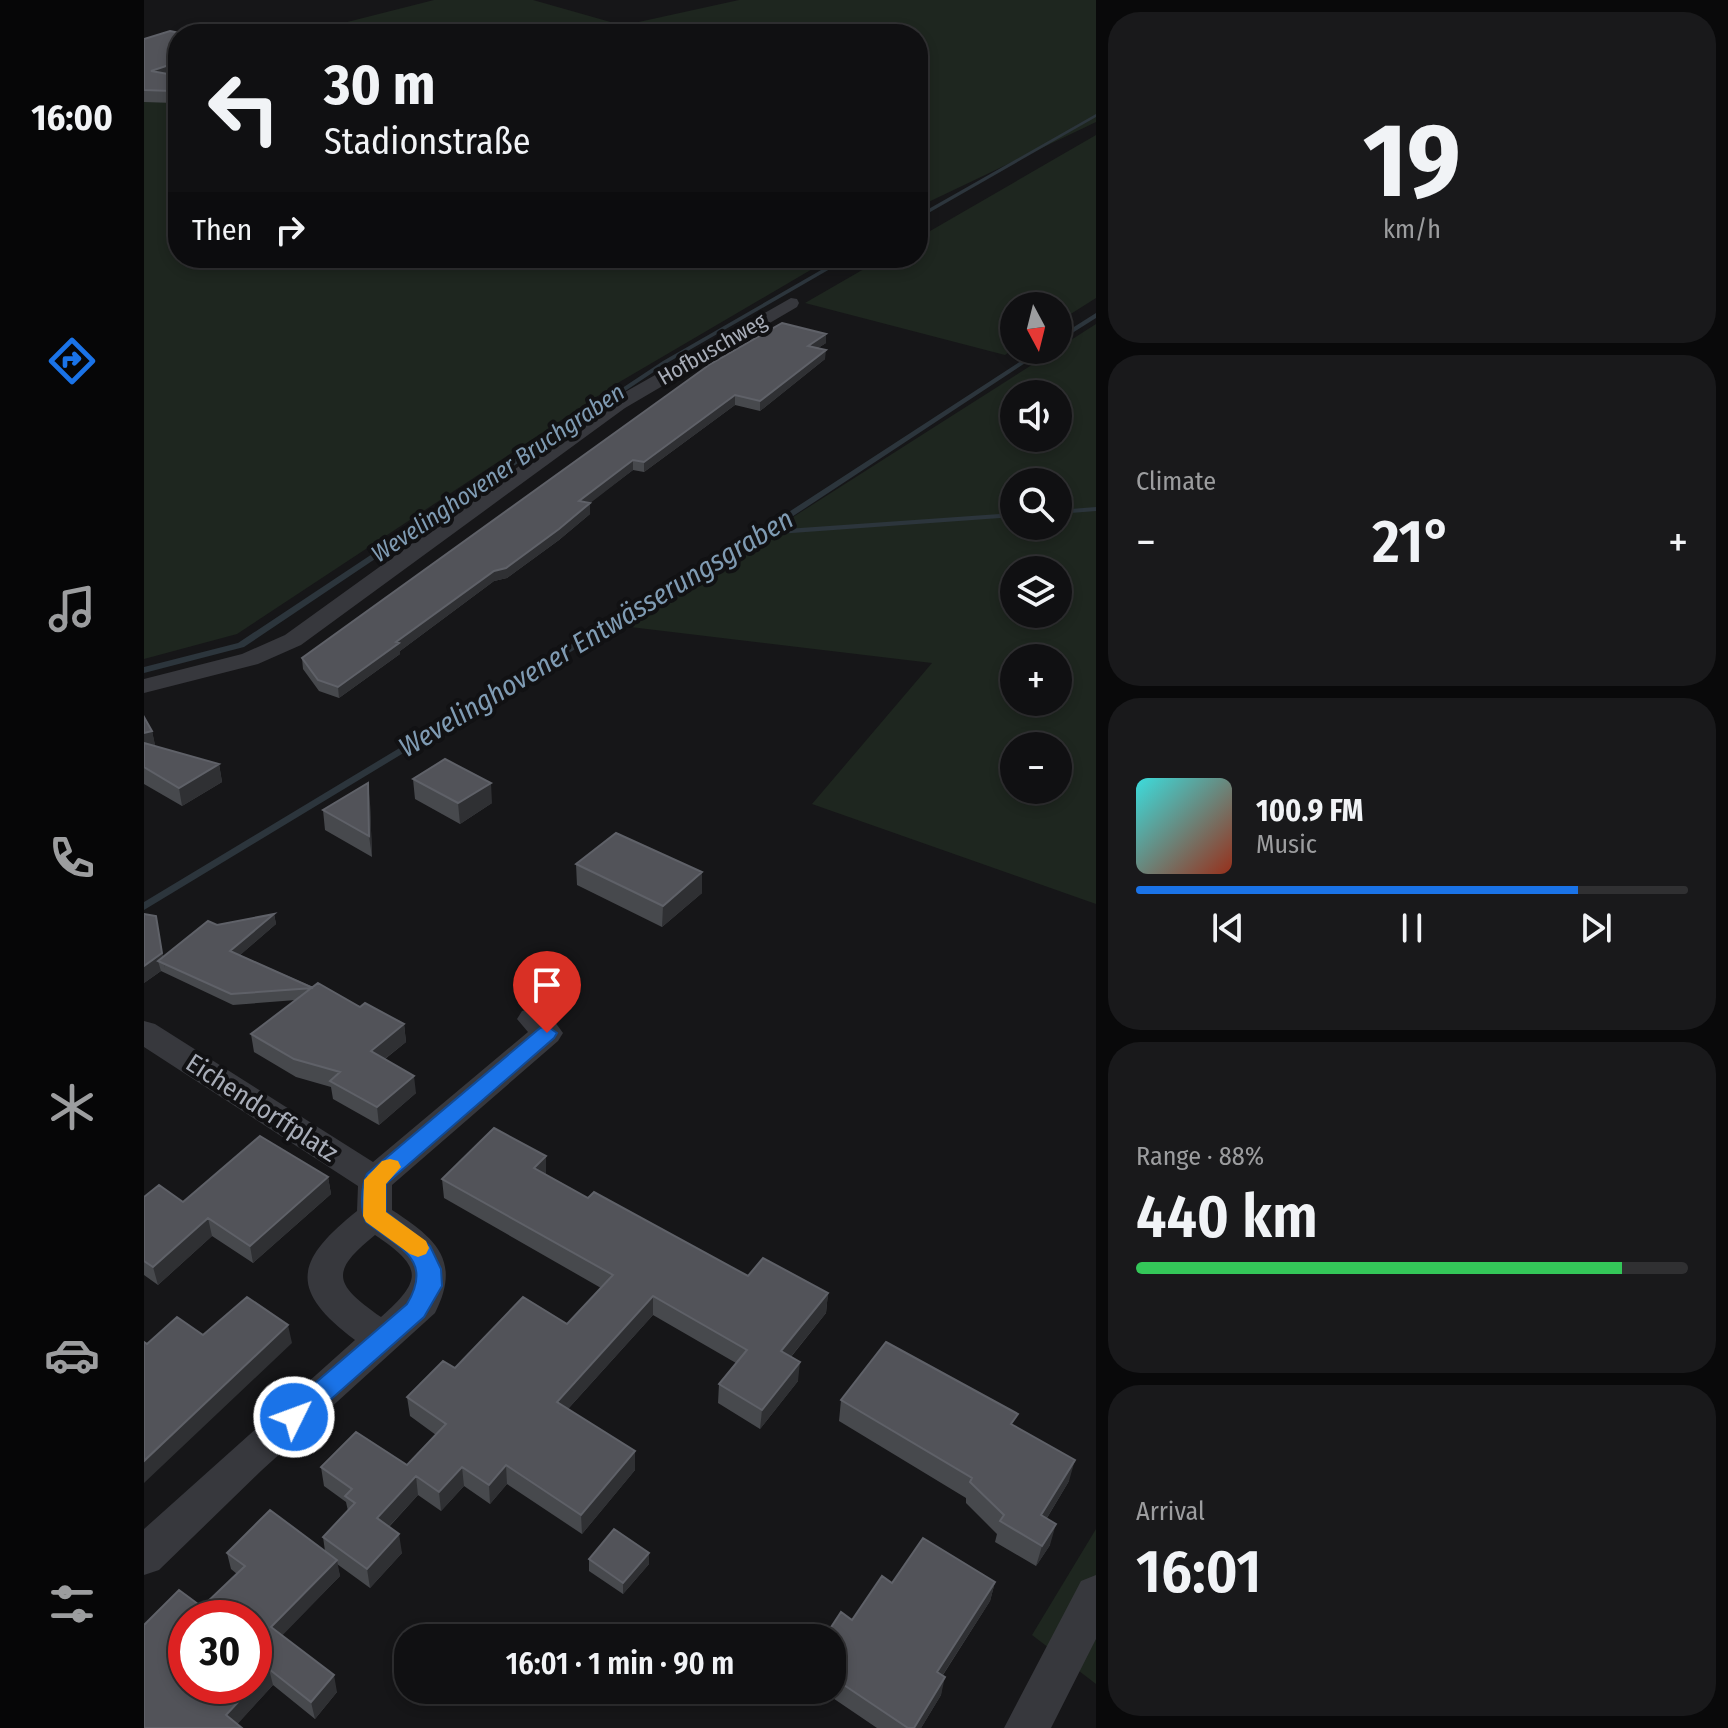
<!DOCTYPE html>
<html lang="en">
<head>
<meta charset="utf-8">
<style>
  :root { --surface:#101012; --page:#19191b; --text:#f1f3f6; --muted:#9c9d9f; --line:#303032; --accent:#1a73e8 }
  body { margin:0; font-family:"Fira Sans Condensed",sans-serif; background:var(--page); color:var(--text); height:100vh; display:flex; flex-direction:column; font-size:30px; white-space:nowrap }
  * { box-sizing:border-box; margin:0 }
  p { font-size:26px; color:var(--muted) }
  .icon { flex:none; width:44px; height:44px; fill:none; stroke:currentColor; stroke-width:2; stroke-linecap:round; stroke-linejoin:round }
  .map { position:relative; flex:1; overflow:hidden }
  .panel { display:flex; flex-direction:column; gap:12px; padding:12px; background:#09090a; width:632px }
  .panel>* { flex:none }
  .banner { position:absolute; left:24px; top:24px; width:760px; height:244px; border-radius:32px; box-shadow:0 4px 12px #0003,0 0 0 2px var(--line); background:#101012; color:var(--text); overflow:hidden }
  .needle { width:52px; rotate:173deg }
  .fabs { position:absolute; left:856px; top:292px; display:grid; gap:16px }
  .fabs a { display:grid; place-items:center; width:72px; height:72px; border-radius:50%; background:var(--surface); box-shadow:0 4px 12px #0003,0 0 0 2px var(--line); font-size:40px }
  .speed { position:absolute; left:24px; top:1600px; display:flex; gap:16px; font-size:40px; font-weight:700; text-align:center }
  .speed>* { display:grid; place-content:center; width:104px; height:104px; border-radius:50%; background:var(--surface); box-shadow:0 4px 12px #0003,0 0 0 2px var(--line); line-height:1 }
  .speed .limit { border:12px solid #d22; background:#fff; color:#111 }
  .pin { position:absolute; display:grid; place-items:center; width:68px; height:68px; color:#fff; margin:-82px -34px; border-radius:50% 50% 50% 0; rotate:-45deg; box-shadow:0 0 8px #0007 }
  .pin .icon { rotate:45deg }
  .me { position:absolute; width:88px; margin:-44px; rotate:48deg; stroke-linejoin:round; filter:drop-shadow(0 0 6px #0008) }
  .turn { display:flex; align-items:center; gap:28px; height:168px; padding:0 24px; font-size:36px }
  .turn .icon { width:104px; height:104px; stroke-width:2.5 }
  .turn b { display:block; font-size:56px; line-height:68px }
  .then { display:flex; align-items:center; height:76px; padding:0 24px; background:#0003; gap:16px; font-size:30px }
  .big { font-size:60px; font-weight:600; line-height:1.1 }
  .panel .tile { flex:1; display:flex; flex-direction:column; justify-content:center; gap:12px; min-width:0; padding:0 28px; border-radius:32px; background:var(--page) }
  .panel .dial { align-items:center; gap:0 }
  .dial b { font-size:104px; line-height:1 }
  .song { display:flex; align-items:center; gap:24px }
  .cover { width:96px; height:96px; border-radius:12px; background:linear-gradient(135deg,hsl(180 70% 55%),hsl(10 70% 35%)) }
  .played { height:8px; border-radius:4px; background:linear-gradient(90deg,var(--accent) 80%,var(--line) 80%) }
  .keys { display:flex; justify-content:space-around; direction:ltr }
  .heat { display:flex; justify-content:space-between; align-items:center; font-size:44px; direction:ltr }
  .charge { height:12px; border-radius:6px; background:linear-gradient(90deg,#34c759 88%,var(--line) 0) }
  .trip { position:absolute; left:250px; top:1624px; width:452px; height:80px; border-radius:32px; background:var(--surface); box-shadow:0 4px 12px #0003,0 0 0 2px var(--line); font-weight:600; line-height:80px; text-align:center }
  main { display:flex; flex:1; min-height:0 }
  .tab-bar { display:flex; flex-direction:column; width:144px; justify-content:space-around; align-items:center; background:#060607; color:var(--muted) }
  .tab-bar .icon { width:56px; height:56px }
  .tab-bar .current { color:var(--accent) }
  .tab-bar b { font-size:36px; color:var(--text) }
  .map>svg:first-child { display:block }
</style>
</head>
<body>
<main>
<nav class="tab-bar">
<b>16:00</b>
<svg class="icon current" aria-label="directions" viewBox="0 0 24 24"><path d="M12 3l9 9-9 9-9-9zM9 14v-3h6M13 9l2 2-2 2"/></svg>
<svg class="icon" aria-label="music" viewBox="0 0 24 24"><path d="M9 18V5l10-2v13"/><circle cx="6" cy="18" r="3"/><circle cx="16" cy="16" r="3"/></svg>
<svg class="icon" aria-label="phone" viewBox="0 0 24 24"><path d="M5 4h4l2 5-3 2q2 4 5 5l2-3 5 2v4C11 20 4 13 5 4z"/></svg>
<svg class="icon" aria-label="climate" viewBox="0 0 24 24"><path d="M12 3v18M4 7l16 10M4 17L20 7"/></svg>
<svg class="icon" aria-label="car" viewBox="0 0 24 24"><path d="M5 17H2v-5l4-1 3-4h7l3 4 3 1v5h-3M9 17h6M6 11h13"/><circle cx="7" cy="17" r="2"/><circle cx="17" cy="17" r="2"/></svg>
<svg class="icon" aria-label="filters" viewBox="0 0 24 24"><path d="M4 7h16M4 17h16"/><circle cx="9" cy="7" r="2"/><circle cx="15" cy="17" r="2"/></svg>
</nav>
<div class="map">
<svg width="952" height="1728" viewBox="0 0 952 1728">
  <rect width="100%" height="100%" fill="#161618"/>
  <path fill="#1e261f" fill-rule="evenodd" d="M 290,0 L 389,0 L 470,23 L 414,34 L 156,34 Z
    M 595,0 L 952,0 L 952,122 L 774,207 L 774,34 L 440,34 Z
    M 34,80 L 34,258 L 687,258 L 472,384 L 93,634 L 0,659 L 0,92 Z
    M 952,135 L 952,298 L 914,322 L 914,306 L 870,306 L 870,349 L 861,355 L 661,303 L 739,258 L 774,258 L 774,238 Z
    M 952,324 L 952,904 L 668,804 L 788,663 L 478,626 ZM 870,394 L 914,394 L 914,438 L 870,438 ZM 870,482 L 914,482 L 914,526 L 870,526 ZM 870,570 L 914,570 L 914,614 L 870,614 ZM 870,658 L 914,658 L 914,702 L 870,702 ZM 870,746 L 914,746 L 914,790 L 870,790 Z
    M 952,1529 L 952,1684 L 888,1635 Z"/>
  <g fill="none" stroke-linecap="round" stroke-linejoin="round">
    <path fill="#2c353c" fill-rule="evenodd" d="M 952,114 L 952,117 L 774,219 L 774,215 Z
      M 698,258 L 705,258 L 523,363 L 100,647 L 0,673 L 0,667 L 94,643 L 519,361 Z
      M 952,313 L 952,318 L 914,342 L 914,337 Z
      M 894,350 L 901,350 L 628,530 L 870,513 L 870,517 L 620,535 L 0,910 L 0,902 L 614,532 Z
      M 952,507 L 952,511 L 914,514 L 914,510 Z"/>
    <path fill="#37383d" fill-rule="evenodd" d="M 647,298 L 653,299 L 655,303 L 653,307 L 481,408 L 157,645 L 114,664 L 0,693 L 0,679 L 98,654 L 141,635 L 467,400 Z
      M 389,1008 C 403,1012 411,1021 419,1033 L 414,1041 L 248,1185 L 248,1210 C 291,1238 318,1260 291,1313 L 118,1470 L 15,1570 L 0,1575 L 0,1529 L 211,1340 C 143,1289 152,1260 213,1211 L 214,1186 L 0,1047 L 0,1021 L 11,1024 L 229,1162 L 384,1032 L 373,1019 L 378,1011 ZM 231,1235 C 279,1267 279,1280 237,1317 C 190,1284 185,1272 231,1235 Z
      M 952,1575 L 952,1639 L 907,1728 L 860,1728 L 937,1581 Z"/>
  </g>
  <path fill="#47494d" d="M 0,39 L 30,76 L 32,86 L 30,103 L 0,102 Z
    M 682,343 L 674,348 L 681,359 L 616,411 L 591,405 L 500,472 L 489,470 L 445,503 L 446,514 L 415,540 L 363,578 L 350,581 L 256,651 L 256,654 L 195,698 L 175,691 L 159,669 L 158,658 L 565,365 Z
    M 0,717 L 8,731 L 11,746 L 75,764 L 78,782 L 38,806 L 0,784 Z
    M 269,779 L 348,803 L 316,824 L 271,799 Z
    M 226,803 L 228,857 L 181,830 L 179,810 Z
    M 432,864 L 558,872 L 558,893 L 518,927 L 433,885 Z
    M 130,914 L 132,924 L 96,955 L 169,987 L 260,1024 L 262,1042 L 241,1059 L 272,1093 L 235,1125 L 189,1099 L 187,1087 L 152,1077 L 110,1052 L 107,1034 L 152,1000 L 89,1005 L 17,971 L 0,983 L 12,916 L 19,957 L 73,925 Z
    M 402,1156 L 402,1175 L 444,1198 L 604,1276 L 684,1293 L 682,1313 L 647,1357 L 654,1381 L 616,1429 L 574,1403 L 575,1384 L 592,1363 L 509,1315 L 424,1409 L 491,1451 L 491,1470 L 438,1534 L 363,1484 L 346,1504 L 320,1486 L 297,1511 L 274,1495 L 245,1527 L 258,1553 L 226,1588 L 193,1564 L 196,1576 L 138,1635 L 193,1692 L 171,1719 L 129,1685 L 93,1724 L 0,1728 L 58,1607 L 93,1574 L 87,1569 L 83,1553 L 181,1551 L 179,1537 L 204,1511 L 202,1502 L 180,1486 L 177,1467 L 263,1465 L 292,1435 L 266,1416 L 263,1397 L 311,1368 L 423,1324 L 457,1288 L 300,1198 L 298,1179 Z
    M 184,1177 L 187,1194 L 109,1263 L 68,1236 L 14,1285 L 0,1275 L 0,1197 L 39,1202 Z
    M 697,1400 L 872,1426 L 925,1481 L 903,1518 L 906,1545 L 892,1566 L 851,1542 L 853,1534 L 822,1503 L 822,1498 L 695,1421 Z
    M 505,1553 L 505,1564 L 479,1594 L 445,1571 L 445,1559 Z
    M 851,1582 L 846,1601 L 799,1675 L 797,1695 L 777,1728 L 733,1728 L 677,1690 L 688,1690 L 688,1638 L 748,1583 Z"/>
  <path fill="#2f3033" d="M 34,62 L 34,74 L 30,76 L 32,86 L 30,103 L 28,91 L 7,71 Z
    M 682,334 L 682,343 L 663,355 L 664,346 Z
    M 682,350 L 681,359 L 616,411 L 616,401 Z
    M 591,395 L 591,405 L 500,472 L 500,462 Z
    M 489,460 L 489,470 L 436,511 L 435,501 Z
    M 446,503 L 446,514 L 415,540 L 363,578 L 350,581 L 256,651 L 256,654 L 195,698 L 194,687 L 252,642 L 350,571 Z
    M 8,731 L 12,749 L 0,752 L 0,733 Z
    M 75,764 L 78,782 L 38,806 L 35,788 Z
    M 224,783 L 226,803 L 228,857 L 225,836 Z
    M 347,783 L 348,803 L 316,824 L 314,803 Z
    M 558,872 L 558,893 L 518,927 L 519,906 Z
    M 130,914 L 132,924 L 88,962 L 86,951 Z
    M 12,916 L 21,968 L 20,964 L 14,961 L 17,971 L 0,983 L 0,966 Z
    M 260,1024 L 262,1042 L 229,1068 L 227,1051 Z
    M 270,1076 L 272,1093 L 235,1125 L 233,1107 Z
    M 402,1156 L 402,1176 L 390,1168 Z
    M 184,1177 L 187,1194 L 109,1263 L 106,1246 Z
    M 64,1218 L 68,1236 L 14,1285 L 9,1267 Z
    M 684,1293 L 682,1313 L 636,1370 L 637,1351 Z
    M 509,1296 L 509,1315 L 413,1421 L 413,1402 Z
    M 144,1325 L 148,1343 L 0,1483 L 0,1461 Z
    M 656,1362 L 654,1381 L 616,1429 L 618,1410 Z
    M 491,1451 L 491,1470 L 438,1534 L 437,1515 Z
    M 931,1460 L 925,1481 L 892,1536 L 897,1515 Z
    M 362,1465 L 363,1484 L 346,1504 L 345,1485 Z
    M 318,1467 L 320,1486 L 297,1511 L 295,1492 Z
    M 272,1476 L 274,1495 L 235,1537 L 233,1518 Z
    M 912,1524 L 906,1545 L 892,1566 L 898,1546 Z
    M 255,1534 L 258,1553 L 226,1588 L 223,1569 Z
    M 505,1553 L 505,1564 L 479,1594 L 479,1583 Z
    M 193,1560 L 196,1576 L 131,1643 L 127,1627 Z
    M 851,1582 L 846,1601 L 789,1690 L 793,1672 Z
    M 125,1669 L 129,1685 L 90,1728 L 82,1715 Z
    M 190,1675 L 193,1692 L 171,1719 L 167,1702 Z
    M 801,1677 L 797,1695 L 777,1728 L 770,1728 Z"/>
  <path fill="#525359" stroke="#5f6168" stroke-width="2" d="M 26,31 L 41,34 L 34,34 L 34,62 L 7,71 L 30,75 L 28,91 L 0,90 L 0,39 Z
    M 638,323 L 682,334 L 664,346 L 682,350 L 616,401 L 591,395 L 500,462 L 489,460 L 435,501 L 446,503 L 415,529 L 362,568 L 350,571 L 252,642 L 255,643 L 194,687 L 174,680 L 158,658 L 565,365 Z
    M 0,717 L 8,731 L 0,733 Z
    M 0,743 L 75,764 L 35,788 L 0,767 Z
    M 301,759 L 347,783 L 314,803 L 269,779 Z
    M 224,783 L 225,836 L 179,810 Z
    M 472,833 L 558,872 L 519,906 L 432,864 Z
    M 0,914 L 12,916 L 18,953 L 0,966 Z
    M 130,914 L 86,951 L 169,988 L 87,994 L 14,961 L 64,921 L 73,925 Z
    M 174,983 L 216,1007 L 221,1003 L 260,1024 L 227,1051 L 270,1076 L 233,1107 L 186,1081 L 196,1072 L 150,1059 L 107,1034 Z
    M 350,1128 L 402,1156 L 390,1168 L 444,1198 L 450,1192 L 604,1276 L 619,1258 L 684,1293 L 637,1351 L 656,1362 L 618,1410 L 575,1384 L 603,1350 L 509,1296 L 413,1402 L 491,1451 L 437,1515 L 362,1465 L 345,1485 L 318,1467 L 295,1492 L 272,1476 L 233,1518 L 255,1534 L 223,1569 L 179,1537 L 211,1503 L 201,1496 L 208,1489 L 177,1467 L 212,1432 L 263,1465 L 302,1424 L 263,1397 L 299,1361 L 311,1368 L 379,1297 L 423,1324 L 469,1275 L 298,1179 Z
    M 116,1136 L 184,1177 L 106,1246 L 64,1218 L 9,1267 L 0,1261 L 0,1197 L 15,1185 L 39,1202 Z
    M 103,1297 L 144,1325 L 0,1461 L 0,1342 L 3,1344 L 33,1317 L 59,1335 Z
    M 742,1342 L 874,1414 L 867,1424 L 931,1460 L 897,1515 L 912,1524 L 898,1546 L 856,1521 L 860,1515 L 826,1482 L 828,1478 L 697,1400 Z
    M 126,1510 L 193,1560 L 127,1627 L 190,1675 L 167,1702 L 125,1669 L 110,1685 L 110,1618 L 42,1618 L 42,1686 L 109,1686 L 82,1715 L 98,1728 L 0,1728 L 0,1625 L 35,1590 L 58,1607 L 101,1566 L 83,1553 Z
    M 470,1529 L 505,1553 L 479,1583 L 445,1559 Z
    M 779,1538 L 851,1582 L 793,1672 L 801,1677 L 770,1728 L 764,1728 L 688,1677 L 688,1638 L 680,1638 L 697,1612 L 708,1620 L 738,1576 L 748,1583 Z"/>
  <path fill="#1a73e8" stroke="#114b97" stroke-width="2" d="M 403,1026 L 413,1033 L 410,1038 L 242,1184 L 242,1212 L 286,1246 L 297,1269 L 298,1286 L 280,1317 L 159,1424 L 150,1428 L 141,1424 L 137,1417 L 141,1409 L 263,1304 C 290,1259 255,1248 222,1222 C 216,1210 217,1186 223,1174 L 396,1028 Z"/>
  <path fill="#f59e0b" d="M 246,1159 L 254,1161 L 257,1167 L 242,1184 L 242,1212 L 282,1241 L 285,1248 L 282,1254 L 274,1257 L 266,1254 L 222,1222 L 219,1216 L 220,1180 L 238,1161 Z"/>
  <g text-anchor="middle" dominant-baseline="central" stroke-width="8" stroke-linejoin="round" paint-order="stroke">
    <g font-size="22" fill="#a8adb8" stroke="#111113">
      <text transform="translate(568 349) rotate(-30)">Hofbuschweg</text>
    </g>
    <g font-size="24" font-style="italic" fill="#7f9bb3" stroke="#111113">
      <text transform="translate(354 473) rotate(-34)">Wevelinghovener Bruchgraben</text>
    </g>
    <g font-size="26" fill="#a8adb8" stroke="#111113">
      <text transform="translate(118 1108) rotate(33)">Eichendorffplatz</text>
    </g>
    <g font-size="28" font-style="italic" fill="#7f9bb3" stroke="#111113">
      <text transform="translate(452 633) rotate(-31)">Wevelinghovener Entwässerungsgraben</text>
    </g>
  </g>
</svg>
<div class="fabs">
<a><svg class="needle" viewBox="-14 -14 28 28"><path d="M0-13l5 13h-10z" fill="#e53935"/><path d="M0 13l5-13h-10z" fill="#9c9d9f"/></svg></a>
<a><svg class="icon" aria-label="sound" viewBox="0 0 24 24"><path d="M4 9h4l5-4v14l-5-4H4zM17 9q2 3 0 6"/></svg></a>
<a><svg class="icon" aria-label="search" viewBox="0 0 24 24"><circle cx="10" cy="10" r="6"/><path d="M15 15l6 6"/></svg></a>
<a><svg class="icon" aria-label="layers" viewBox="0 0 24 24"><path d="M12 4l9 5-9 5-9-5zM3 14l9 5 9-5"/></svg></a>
<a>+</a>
<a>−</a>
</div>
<div class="speed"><div class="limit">30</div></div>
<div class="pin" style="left:403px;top:1033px;background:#d93025"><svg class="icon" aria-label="arrive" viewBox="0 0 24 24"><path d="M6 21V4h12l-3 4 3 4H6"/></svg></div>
<svg class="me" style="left:150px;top:1417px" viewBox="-20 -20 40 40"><circle r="17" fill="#1a73e8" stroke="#fff" stroke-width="3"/><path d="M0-11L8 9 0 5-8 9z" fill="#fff"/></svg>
<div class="trip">16:01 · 1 min · 90 m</div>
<div class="banner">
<div class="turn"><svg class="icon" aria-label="left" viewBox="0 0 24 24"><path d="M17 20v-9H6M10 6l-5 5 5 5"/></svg><div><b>30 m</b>Stadionstraße</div></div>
<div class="then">Then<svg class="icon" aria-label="right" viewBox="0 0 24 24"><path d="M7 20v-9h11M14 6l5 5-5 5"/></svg></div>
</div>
</div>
<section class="panel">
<div class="tile dial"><b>19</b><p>km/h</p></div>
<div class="tile"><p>Climate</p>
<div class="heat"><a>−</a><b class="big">21°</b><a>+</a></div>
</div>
<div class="tile">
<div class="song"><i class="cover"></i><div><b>100.9 FM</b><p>Music</p></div></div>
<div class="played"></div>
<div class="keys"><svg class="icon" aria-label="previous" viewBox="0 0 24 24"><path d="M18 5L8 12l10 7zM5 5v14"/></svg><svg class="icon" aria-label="pause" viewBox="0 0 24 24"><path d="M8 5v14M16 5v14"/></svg><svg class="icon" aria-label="next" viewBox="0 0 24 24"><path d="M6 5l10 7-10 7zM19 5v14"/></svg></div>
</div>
<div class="tile"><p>Range · 88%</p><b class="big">440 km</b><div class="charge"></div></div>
<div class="tile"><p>Arrival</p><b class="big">16:01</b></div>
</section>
</main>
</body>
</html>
